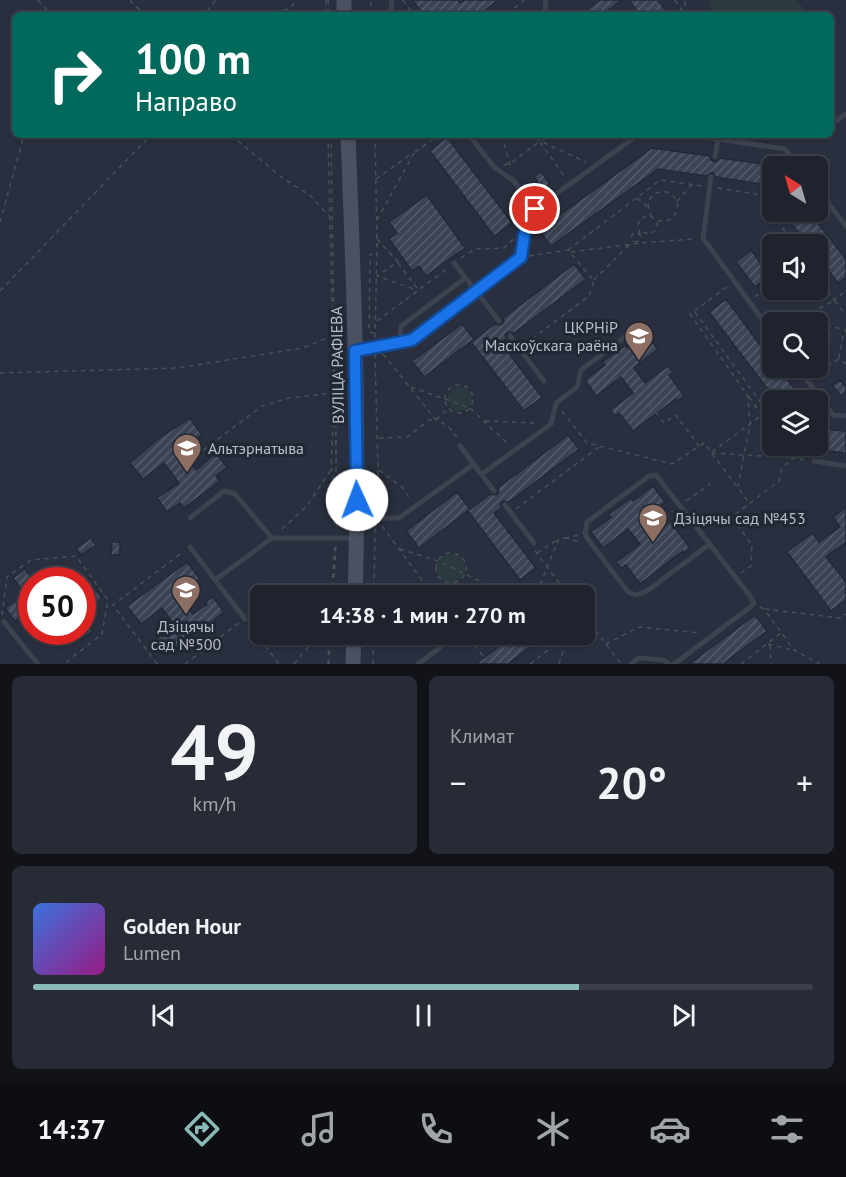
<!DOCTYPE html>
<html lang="ru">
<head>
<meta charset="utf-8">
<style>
  :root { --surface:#1f232e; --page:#272b36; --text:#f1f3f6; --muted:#a1a4aa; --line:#3c404a; --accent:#8bbbb9 }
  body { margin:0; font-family:"PT Sans",sans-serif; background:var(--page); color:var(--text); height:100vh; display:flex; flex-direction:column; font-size:22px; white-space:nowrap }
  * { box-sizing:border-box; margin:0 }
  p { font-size:20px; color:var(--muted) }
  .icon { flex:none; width:33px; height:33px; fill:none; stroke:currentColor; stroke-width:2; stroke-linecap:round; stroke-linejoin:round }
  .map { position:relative; height:664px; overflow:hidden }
  .sheet { display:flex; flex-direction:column; gap:12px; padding:12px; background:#111319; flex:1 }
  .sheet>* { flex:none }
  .top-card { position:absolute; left:12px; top:12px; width:822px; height:126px; border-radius:9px; box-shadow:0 2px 4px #0004,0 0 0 2px var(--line); background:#00695c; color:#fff; overflow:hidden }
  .needle { width:39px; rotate:323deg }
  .controls { position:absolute; left:762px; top:156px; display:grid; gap:12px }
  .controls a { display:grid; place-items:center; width:66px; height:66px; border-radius:9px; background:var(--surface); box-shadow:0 2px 4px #0004,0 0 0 2px var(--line); font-size:30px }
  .speed { position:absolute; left:18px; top:567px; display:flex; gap:12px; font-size:30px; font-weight:700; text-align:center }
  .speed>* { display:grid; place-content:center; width:78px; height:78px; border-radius:50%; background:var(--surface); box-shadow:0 2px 4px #0004,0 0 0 2px var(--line); line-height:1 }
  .speed .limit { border:9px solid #d22; background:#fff; color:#111 }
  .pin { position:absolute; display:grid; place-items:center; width:51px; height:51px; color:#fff; margin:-26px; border:3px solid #fff; border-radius:50%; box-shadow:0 2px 6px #0007 }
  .me { position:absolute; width:66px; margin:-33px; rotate:358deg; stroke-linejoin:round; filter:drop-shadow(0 0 4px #0008) }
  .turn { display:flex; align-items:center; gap:21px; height:126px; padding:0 24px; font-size:27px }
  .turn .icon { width:78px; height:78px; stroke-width:2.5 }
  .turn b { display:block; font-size:42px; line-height:51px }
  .big { font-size:45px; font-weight:600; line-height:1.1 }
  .sheet .tile { flex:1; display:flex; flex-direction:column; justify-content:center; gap:9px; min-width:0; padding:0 21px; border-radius:9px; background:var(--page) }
  .sheet .dial { align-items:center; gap:0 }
  .dial b { font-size:78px; line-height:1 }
  .song { display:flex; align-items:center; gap:18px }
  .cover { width:72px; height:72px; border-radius:9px; background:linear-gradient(135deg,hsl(220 70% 55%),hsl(310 70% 35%)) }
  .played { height:6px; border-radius:3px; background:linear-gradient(90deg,var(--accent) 70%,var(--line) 70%) }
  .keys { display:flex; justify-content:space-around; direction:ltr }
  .heat { display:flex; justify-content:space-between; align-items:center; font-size:33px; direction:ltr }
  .sheet .tiles { flex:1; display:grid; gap:12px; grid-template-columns:1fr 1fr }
  .tile:last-child { grid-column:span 2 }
  .trip { position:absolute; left:250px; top:585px; width:345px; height:60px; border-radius:9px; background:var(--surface); box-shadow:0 2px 4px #0004,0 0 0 2px var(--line); font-weight:600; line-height:60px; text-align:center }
  .tabs { display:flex; height:96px; justify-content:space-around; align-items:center; background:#0c0e12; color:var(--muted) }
  .tabs .icon { width:42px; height:42px }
  .tabs .selected { color:var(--accent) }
  .tabs b { font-size:27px; color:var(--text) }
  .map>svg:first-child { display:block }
</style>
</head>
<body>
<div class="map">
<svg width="846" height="664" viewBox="0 0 846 664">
  <defs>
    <pattern id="building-hatch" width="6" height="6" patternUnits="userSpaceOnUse" patternTransform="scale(1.5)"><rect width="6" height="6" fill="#3b4354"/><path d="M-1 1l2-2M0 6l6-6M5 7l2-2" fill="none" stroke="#555c6b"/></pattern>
  </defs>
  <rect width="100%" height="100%" fill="#292f3e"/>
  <path fill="#2b3a3f" d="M 714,0 L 797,0 L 808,15 L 716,15 L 708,4 Z
    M 820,328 L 833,334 L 827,347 L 818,355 L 818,331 Z
    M448 399a12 12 0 1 1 24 0a12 12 0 1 1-24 0Z
    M437 568a14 14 0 1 1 28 0a14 14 0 1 1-28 0Z"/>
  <path fill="url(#building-hatch)" stroke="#232935" stroke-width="1.5" d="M 412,0 L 458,0 L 460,3 L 464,0 L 498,0 L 479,15 L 424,15 Z
    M 600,0 L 622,0 L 602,15 L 580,15 Z
    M 629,0 L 658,0 L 669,15 L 640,15 Z
    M 447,137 L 512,223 L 494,236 L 430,151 Z
    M 652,148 L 710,156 L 711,160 L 715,162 L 720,158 L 772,165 L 772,199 L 761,184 L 716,177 L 712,172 L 706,176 L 658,169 L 551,246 L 539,230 Z
    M 541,171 L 550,184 L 543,189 L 534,177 Z
    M 427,195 L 465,248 L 426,276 L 419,266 L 412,271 L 389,239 L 397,233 L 389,222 Z
    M 782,212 L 809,212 L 846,259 L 846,277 L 838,283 L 818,257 L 818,244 L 808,244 Z
    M 751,250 L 770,276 L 755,287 L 736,262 Z
    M 574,264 L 586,279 L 514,333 L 508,332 L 505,335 L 506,339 L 501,343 L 542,397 L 524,411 L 471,342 L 495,324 L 501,325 L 504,322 L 503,318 Z
    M 726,299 L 772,361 L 772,368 L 778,368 L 803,400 L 776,400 L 709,312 Z
    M 462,324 L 474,339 L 424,377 L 412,361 Z
    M 646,334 L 658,349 L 634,368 L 645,383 L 668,366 L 673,372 L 669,375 L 684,396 L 677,401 L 676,399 L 633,431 L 619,413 L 615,416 L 610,410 L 633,393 L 621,377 L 596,396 L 585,380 L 605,365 L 602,362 L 625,346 L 627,348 Z
    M 840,380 L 846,387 L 846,392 L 841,396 L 832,385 Z
    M 190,418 L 202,435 L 181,450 L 196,470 L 216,453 L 227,467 L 216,476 L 220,481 L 184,508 L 180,503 L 167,512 L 157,498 L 179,483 L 164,463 L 143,479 L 130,463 L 159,438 Z
    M 818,420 L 824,429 L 846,431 L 846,453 L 818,450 Z
    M 568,435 L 579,449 L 509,502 L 503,501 L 500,504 L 501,508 L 494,513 L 536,568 L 520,580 L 468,511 L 490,494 L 496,495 L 499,492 L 498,488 Z
    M 653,486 L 665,502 L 641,520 L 652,535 L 675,518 L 680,524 L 675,528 L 690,548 L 684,553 L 683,551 L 640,584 L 626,565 L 621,568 L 616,562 L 640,544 L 628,529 L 603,548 L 591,532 L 611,517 L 609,514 L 631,498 L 633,501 Z
    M 457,492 L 470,509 L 419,548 L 406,531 Z
    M 846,507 L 846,542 L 826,557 L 846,582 L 846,600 L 831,611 L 787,552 L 812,533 L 819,542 L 840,527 L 833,517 Z
    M 91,538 L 96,545 L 81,555 L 76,548 Z
    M 112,542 L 120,542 L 120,555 L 111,555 Z
    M 187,562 L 200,579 L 179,595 L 193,614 L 207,604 L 206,602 L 213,597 L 224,612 L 214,620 L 218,625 L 205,635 L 196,623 L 184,632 L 193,644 L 181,653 L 177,647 L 165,656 L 154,641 L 161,635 L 163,637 L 176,627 L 162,608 L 141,624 L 127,606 Z
    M 25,569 L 32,578 L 32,609 L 15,621 L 5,608 L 25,594 L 13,578 Z
    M 92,585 L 102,598 L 82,613 L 82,592 Z
    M 755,615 L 767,631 L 723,664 L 689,664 Z
    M 82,616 L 93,631 L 82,639 Z
    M 35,632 L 58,632 L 44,642 Z
    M 515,634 L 547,634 L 508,664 L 476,664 Z"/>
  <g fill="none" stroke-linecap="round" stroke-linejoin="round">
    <path stroke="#445357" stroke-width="1.5" stroke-dasharray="4.5 4.5" stroke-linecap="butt" d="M 38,0 L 51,15
      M 130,0 L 136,7 L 149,15
      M 326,0 L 326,15
      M 328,0 L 329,15
      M 403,0 L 414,15
      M 675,0 L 685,15 L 685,0
      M 207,11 L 216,0
      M 176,15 L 207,12 L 276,11 L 289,9 L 297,0
      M 371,15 L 371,0
      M 509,15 L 512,10 L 524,0
      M 231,135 L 281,177 L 311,196 L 329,216
      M 328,135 L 334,392 L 331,470 L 333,470 L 335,529
      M 331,135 L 337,529
      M 375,135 L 377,242 L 375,340
      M 502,135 L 511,169
      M 527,135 L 586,162
      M 540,142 L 565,177
      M 415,152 L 439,135
      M 504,165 L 511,163 L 548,135
      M 376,179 L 411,154
      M 718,188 L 756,194 L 795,244
      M 637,198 L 647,206
      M 677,201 L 692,185
      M 652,217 C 646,208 647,199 656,193 C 684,184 685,228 656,220
      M 377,220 L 414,153
      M 0,222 L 24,135
      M631.5 237a4.5 4.5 0 1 1 9 0a4.5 4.5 0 1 1-9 0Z
      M 640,234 L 638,224 L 640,219 L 649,215 L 656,220 C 660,227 655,233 648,234 L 641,231
      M 377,239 L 398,262 L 377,276 L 417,290
      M 568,250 L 660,180 L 702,186
      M 571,252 L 640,243 L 694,239
      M 461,258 L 475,249 L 504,248 L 516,237
      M 398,263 L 417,288
      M 818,276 L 834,300 L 846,291
      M 594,280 L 633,241
      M 727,287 L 690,314 L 748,396 L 750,424 L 738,486
      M 0,291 L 151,135
      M 755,297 L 772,284
      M 695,312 L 772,418
      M 801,319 L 815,322
      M 377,321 L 448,268
      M 796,322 C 808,313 821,309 834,300 L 846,315
      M 818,323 L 846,330
      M 374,333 L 369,332 L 370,254 L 376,254
      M 525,344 L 589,296 L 594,281 L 568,250 L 529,256
      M 375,354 L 378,470 L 376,511
      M 383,354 L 436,420 L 448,426 L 459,440
      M 839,358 L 843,335 L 846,331
      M 0,373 L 177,368 L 303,348 L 331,336
      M 812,375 L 839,359 L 846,364
      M445 399a14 14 0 1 1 28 0a14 14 0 1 1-28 0Z
      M 411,387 L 470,408 L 508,444
      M 749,397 L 762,415
      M 336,404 L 336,470
      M 650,405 L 664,423 L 676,415 L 699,446
      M 562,411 L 587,443 L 672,464 L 704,443 L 750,504
      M 485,421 L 537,423
      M 379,438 L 407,437 L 429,420 L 436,420 L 448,409
      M 793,446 L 802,458
      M 712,452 L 762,415 L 772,429
      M 712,453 L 793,458 L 784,446
      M 189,461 L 262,406 L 289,398 L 333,393
      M 379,470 L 402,487 L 410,499
      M 686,501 L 710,484
      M 516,509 L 599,447
      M 657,522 L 673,511
      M 382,526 L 428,588 L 435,585 L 444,596
      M 282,529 L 307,506 L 330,471
      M 578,535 L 567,538 L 580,542
      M 400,549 L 438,561 L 498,590 L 538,594
      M 535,551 L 569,596
      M436 568a15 15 0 1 1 30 0a15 15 0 1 1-30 0Z
      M 537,553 L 558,539
      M 656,553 L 666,568
      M 741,573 L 751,566 L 752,545 L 732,517 L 779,481 L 782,468 L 793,458 L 806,460
      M 553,590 L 560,584
      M 537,593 L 559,538 L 567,538
      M 331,596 L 335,546
      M 333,596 L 336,546
      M 374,596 L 375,527
      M 760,607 L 764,609 L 794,650 L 820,664
      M 765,609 L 840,618 L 846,614
      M 2,615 L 7,577 L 31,560 L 76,556 L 108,600 L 102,634 L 64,664
      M 585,616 L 621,664
      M 249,624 L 279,664
      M 606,644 L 639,627 L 700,633
      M 768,644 L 792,650
      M 770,645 L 771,664
      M 480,652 L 484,658
      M 157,664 L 113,605 L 184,551
      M 185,664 L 239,623
      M 294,664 L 319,634
      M 328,664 L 329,634
      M 329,664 L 330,634
      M 373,664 L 374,634
      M 530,664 L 569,634
      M 559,664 L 568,636
      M 741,664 L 781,633"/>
    <path stroke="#3c424e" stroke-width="5" d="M 390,15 L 392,0
      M 545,15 L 546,0
      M 831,124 L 846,114
      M 469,135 L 494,167 L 513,180 L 535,209
      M 691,135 L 785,149 L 799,166
      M 715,157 L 718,139
      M 711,177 L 703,238 L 772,333
      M 818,190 L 846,226
      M 454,263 L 499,321
      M 510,336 L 544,381
      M 399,343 L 401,326 L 465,278
      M 357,350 L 412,340 L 521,257 L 525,230 L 535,209 L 638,135
      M 798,368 L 833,415 L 846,416
      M 460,446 L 494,491
      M 814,461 L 846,466
      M 482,474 L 551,424 L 556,403 L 577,387 L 581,370 L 642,324
      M 505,505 L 534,543
      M 190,518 L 224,491 L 235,494 L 272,538
      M 358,519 L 399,518 L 474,464
      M 190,547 L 245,619
      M 215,580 L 272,538 L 355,538
      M 544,596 L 546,595
      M 4,622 L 38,664
      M 467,634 L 476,646 L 492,634
      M 418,664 L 458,634
      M 631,664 L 639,658 L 663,660 L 669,664
      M 674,664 L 749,608 L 754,603 L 750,596 L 656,475 L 649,476 L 587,522 L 585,533 L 587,538 L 628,592 L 637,595 L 647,591 L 710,544"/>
    <path stroke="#4b5161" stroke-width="15" d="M 344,0 L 344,15
      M 348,135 C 354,288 360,442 355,596
      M 353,664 L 354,634"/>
  </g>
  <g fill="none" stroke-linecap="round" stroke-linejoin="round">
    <g stroke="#114b97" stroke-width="15">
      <path id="route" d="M 357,500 L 355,351 L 412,340 L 521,257 L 525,230 L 535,209"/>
    </g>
    <use href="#route" stroke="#1a73e8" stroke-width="10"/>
  </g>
  <defs>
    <g id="school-pin" transform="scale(1.5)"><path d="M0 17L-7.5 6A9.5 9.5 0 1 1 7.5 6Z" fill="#8d6e63" stroke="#212733"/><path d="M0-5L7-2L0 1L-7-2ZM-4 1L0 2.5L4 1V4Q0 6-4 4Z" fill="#fff"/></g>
  </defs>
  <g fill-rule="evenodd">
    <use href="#school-pin" x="639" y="336"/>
    <use href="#school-pin" x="187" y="448"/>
    <use href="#school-pin" x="653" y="518"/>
    <use href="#school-pin" x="186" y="590"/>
  </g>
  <g text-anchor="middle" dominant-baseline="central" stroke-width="6" stroke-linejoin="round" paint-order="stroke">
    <g font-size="16" fill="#b9bdc9" stroke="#212733" text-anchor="start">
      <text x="618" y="327" text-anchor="end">ЦКРНіР<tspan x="618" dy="18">Маскоўскага раёна</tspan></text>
      <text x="208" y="448">Альтэрнатыва</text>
      <text x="674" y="518">Дзіцячы сад №453</text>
      <text x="186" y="626" text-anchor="middle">Дзіцячы<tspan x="186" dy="18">сад №500</tspan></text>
    </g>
    <g font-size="16" fill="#b9bdc9" stroke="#212733">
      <text transform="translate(337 365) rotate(-91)">ВУЛІЦА РАФІЕВА</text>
    </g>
  </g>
</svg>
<div class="controls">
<a><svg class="needle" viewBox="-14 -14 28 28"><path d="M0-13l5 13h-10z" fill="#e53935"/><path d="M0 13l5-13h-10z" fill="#a1a4aa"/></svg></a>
<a><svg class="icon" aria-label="sound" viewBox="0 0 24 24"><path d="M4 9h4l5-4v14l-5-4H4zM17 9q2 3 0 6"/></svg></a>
<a><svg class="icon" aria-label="search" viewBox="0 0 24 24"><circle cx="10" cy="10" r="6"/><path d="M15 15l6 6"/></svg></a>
<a><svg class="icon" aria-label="layers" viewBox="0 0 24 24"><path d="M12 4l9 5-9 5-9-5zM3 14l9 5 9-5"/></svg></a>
</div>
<div class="speed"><div class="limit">50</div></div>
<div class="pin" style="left:535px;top:209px;background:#d93025"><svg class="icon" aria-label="arrive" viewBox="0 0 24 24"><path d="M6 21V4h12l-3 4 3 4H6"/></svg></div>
<svg class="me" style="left:357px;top:500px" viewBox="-20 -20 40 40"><circle r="19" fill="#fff"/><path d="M0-13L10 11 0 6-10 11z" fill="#1a73e8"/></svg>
<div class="trip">14:38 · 1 мин · 270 m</div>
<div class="top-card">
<div class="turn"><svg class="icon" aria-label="right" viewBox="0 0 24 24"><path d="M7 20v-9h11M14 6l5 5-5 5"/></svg><div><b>100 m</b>Направо</div></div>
</div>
</div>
<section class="sheet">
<div class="tiles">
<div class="tile dial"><b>49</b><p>km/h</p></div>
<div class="tile"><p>Климат</p>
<div class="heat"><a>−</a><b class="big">20°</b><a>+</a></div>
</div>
<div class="tile">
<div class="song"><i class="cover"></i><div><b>Golden Hour</b><p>Lumen</p></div></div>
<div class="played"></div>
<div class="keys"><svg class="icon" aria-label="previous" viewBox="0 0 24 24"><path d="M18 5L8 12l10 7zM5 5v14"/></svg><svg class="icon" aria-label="pause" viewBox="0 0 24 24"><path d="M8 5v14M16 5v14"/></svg><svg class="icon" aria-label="next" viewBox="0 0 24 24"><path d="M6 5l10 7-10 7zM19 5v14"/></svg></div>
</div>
</div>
</section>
<nav class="tabs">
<b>14:37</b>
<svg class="icon selected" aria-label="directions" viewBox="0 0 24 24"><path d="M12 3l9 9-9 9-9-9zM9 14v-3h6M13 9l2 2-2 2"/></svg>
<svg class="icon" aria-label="music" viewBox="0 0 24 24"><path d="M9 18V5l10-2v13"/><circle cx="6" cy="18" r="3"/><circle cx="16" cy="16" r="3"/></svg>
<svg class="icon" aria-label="phone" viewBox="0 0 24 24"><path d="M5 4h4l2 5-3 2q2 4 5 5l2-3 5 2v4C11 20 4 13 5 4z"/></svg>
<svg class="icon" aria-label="climate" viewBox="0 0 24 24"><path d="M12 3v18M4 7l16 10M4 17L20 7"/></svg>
<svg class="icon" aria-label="car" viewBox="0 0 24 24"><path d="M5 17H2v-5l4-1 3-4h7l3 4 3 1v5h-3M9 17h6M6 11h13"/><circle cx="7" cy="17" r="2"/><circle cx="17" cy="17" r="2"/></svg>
<svg class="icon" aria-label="filters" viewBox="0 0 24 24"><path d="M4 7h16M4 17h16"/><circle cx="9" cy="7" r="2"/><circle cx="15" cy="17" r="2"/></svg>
</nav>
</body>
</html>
